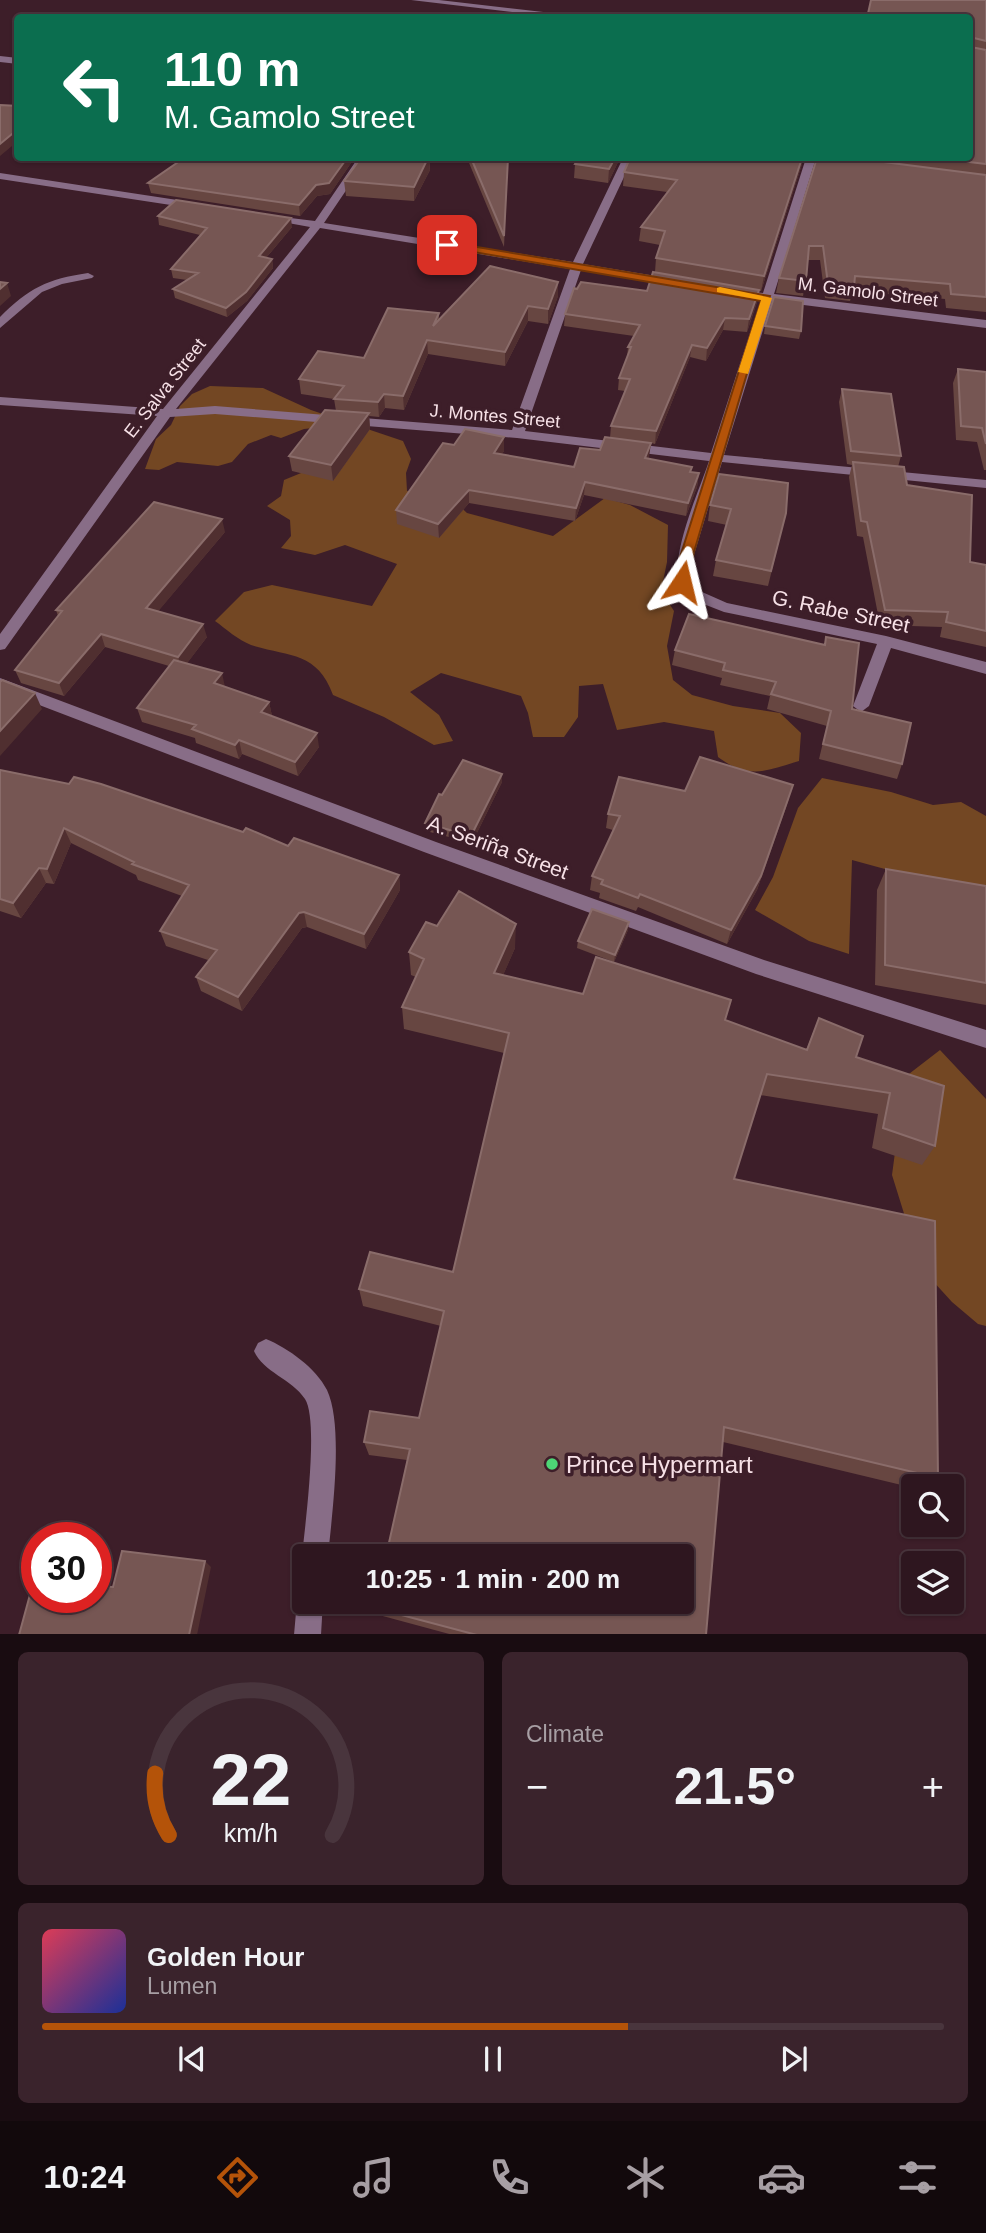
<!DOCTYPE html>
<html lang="en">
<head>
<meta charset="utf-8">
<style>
  :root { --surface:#2e161f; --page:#3a232c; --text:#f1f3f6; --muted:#a79fa4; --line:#49353d; --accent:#b45309 }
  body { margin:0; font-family:Helvetica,sans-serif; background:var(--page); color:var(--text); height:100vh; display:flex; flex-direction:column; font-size:26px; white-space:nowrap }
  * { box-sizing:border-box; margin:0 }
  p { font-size:23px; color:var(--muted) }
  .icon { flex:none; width:38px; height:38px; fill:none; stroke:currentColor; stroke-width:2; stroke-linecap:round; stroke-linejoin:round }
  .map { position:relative; height:1634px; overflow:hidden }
  .details { display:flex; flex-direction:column; gap:18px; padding:18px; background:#190c11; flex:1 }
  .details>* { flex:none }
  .hud { position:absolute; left:14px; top:14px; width:959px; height:147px; border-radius:7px; box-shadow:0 2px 5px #0004,0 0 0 2px var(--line); background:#0b6e4f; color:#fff; overflow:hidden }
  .controls { position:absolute; left:901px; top:1474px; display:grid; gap:14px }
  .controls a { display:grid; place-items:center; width:63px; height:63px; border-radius:7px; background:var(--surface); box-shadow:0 2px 5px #0004,0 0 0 2px var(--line); font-size:35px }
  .speed { position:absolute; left:21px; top:1522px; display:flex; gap:14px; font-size:35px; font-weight:700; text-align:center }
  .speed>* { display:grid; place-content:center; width:91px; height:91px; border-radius:50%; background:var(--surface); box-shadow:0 2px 5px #0004,0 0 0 2px var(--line); line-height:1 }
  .speed .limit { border:10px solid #d22; background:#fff; color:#111 }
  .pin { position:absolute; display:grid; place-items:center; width:60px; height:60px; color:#fff; margin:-30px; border-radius:14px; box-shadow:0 4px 10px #0006 }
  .me { position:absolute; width:77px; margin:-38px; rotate:10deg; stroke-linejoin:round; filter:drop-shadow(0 0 5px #0008) }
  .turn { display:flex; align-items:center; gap:24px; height:147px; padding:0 35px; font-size:32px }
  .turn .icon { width:91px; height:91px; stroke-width:2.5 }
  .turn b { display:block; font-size:49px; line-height:60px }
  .big { font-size:52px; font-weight:700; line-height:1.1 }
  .details .widget { flex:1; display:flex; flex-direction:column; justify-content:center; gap:10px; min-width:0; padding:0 24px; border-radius:10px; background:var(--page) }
  .details .dial { align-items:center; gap:0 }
  .dial svg { height:182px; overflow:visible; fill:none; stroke:var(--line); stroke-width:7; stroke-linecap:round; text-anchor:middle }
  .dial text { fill:var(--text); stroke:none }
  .song { display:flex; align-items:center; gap:21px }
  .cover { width:84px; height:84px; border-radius:10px; background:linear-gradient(135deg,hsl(350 70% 55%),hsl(230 70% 35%)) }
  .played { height:7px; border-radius:4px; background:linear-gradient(90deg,var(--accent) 65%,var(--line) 65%) }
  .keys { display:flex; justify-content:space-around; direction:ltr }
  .heat { display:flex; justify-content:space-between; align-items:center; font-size:38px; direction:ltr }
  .details .tiles { flex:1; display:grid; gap:18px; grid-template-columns:1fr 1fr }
  .widget:last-child { grid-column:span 2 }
  .trip { position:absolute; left:292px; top:1544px; width:402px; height:70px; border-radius:7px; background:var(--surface); box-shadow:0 2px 5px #0004,0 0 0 2px var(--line); font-weight:700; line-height:70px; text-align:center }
  .menu { display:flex; height:112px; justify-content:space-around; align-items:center; background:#12090c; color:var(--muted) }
  .menu .icon { width:49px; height:49px }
  .menu .current { color:var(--accent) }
  .menu b { font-size:32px; color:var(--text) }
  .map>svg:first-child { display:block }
</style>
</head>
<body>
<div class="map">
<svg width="986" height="1635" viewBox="0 0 986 1635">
  <rect width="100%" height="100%" fill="#3d1e29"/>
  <path fill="#734723" d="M 210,386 L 263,388 L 311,410 L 403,441 L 411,459 L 406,473 L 407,491 L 450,497 L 467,513 L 553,536 L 605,498 L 630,505 L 668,525 L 667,562 L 661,591 L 674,611 L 667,646 L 673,680 L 692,695 L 733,706 L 780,713 L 801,733 L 799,761 C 765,771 749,780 718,757 L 714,731 L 664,722 L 617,730 L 603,684 L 579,686 L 578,717 L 564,737 L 533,737 L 528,713 L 521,696 L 441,673 L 410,692 L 439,715 L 453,741 L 434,745 L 384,717 L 333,695 C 317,651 289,657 251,645 C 238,640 226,629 215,621 L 244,592 L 272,585 L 372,606 L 397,564 L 345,545 L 315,555 L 281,548 L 291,536 L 290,520 L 267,506 L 281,496 L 284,480 L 323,464 L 322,427 L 304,429 L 281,438 L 271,435 L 248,444 L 232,462 L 218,466 L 177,462 L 159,470 L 145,469 L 156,439 L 171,425 L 180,406 L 192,394 Z
    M 822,778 L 891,792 L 933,805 L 961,802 L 986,816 L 986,937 L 936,883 L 852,860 L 849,954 L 809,941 L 755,910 L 773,877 L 798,808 Z
    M 940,1050 L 986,1099 L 986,1326 L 978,1324 L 952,1302 L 921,1268 L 892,1175 L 905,1077 Z"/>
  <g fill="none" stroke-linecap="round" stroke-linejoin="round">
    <path fill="#886d87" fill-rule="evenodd" d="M 411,0 L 439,0 L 596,18 L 563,18 Z
      M 0,56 L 18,58 L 18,64 L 0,62 Z
      M 358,158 L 368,158 L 324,223 L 573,262 L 623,158 L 633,158 L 583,264 L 674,279 L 680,282 L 674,285 L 581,270 L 525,431 L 711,453 L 761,299 L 730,293 L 736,290 L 763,293 L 806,158 L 816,158 L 774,294 L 986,320 L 986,328 L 772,301 L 724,455 L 986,480 L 986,488 L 722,462 L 693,558 L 690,573 L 693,588 L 727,603 L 886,636 L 986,662 L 986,674 L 891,648 L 869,706 L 861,712 L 853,706 L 877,644 L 724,612 L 683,596 C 664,565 698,495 709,461 L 517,438 L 215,414 L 170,417 L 5,649 L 0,650 L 0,634 L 157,416 L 0,405 L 0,397 L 163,409 L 310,227 L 266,219 L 266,215 L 315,221 ZM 320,228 L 570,269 L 512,430 L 215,406 L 176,409 Z
      M 0,173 L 197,203 L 202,206 L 197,209 L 0,179 Z
      M 88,273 L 94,276 L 92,278 L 62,284 L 42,292 L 0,328 L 0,317 C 29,288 47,279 88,273 Z
      M 0,678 L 436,842 L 764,960 L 986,1030 L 986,1048 L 756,974 L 424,852 L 0,690 Z
      M 266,1339 C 288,1348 316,1368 327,1390 C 344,1426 332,1515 328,1556 L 304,1556 L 304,1562 L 302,1556 C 305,1526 319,1421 305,1399 C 292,1379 263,1372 254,1351 L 258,1343 Z
      M 304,1590 L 304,1601 L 323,1601 L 321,1635 L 294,1635 L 297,1601 L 301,1592 Z"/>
  </g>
  <path fill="#674641" d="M 986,0 L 986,312 L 946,308 L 945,299 L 853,291 L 850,301 L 825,298 L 820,260 L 808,260 L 806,281 L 803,296 L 776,293 L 779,278 L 817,158 L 970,158 L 970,18 Z
    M 361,158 L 429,158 L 430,170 L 414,201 L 346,196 L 344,181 Z
    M 467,158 L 508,158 L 504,247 Z
    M 620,158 L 608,183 L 574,178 L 575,164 Z
    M 351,163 L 330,194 L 317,196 L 300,216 L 151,193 L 148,183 Z
    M 802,164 L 761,291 L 759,291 L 757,302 L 747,332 L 723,330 L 706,361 L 690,357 L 655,444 L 651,443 L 648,459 L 692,467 L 691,472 L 699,473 L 697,487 L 686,516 L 584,495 L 575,521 L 469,503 L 439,538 L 397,524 L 396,510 L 454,445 L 504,451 L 501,455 L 574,467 L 600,450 L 610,438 L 611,426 L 625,391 L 618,390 L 619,378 L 627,358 L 628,347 L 634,336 L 564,326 L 565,314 L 577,289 L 647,291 L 655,272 L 656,258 L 660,245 L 639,241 L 641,227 L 667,192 L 623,186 L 624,172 Z
    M 158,216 L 292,227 L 266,258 L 272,259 L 273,268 L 247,301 L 227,317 L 175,298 L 173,289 L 187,280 L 173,278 L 171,269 L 200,235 L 159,225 Z
    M 558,282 L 558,296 L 548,324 L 528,321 L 505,366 L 428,354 L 404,410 L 385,408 L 379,417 L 369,416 L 370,429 L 333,481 L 292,471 L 289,456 L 336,411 L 334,399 L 301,394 L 299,379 L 364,358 L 439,313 L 439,320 Z
    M 765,326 L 801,331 L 799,339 L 764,334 Z
    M 958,369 L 986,372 L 986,470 L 984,470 L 977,442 L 956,440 L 953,383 Z
    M 842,389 L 901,456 L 898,467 L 907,485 L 970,562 L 986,565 L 986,647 L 940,637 L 942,627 L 880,625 L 863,537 L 857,536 L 849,477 L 852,465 L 847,464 L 839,402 Z
    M 710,505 L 786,513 L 768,586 L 713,576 L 716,560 L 727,525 L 708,521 Z
    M 225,532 L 158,611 L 207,637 L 187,663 L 225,687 L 269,702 L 272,716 L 319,747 L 298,776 L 242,754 L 239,759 L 196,743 L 195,738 L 142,722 L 137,708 L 169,666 L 105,647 L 64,696 L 21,683 L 15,670 L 58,616 L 56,610 Z
    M 826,637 L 852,709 L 902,764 L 897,779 L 819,759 L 827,726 L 767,709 L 770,696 L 720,685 L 722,678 L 672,665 L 675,650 L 824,645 Z
    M 0,770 L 243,832 L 288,846 L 399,875 L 400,890 L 366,949 L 307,927 L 302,928 L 242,1011 L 201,991 L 196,977 L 208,960 L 166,946 L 160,931 L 182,896 L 138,880 L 136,875 L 71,843 L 54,884 L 46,883 L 21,918 L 0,911 Z
    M 502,774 L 502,782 L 472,843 L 426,831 L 425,823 Z
    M 685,791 L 789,799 L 757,890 L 727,944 L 638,907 L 636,911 L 599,898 L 600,893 L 590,890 L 592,876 L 613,830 L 606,828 L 608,814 Z
    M 886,869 L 986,886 L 986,1005 L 875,985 L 877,890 Z
    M 437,926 L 515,948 L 503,975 L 583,994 L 726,1020 L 806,1050 L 819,1018 L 856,1057 L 944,1086 L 935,1146 L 922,1165 L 872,1148 L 878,1114 L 760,1095 L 734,1179 L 938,1478 L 928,1486 L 914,1486 L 914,1488 L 723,1442 L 706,1635 L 453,1635 L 379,1615 L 375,1608 L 407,1460 L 369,1455 L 364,1442 L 419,1418 L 441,1326 L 363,1306 L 359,1289 L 453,1272 L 504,1053 L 404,1029 L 402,1007 L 416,977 L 411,975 L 409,952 Z
    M 628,930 L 614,962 L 577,948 L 578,941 Z"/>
  <path fill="#502f30" d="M 18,129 L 18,141 L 0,156 L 0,144 Z
    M 347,158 L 351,158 L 351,163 L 330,194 L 317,196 L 300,216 L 299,205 L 316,185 Z
    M 428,158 L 430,170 L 414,201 L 414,187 Z
    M 615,158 L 620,158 L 608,183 L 609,169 Z
    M 802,158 L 803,158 L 802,164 L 761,291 L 764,276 Z
    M 291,218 L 292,227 L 260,265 L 259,256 Z
    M 272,259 L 273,268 L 247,301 L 227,317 L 226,308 Z
    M 558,282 L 558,296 L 548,324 L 548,309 Z
    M 7,283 L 11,296 L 0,306 L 0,289 Z
    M 759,290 L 757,302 L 747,332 L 749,319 Z
    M 528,306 L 528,321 L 505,366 L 505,352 Z
    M 725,318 L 723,330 L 706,361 L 707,348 Z
    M 427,340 L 428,354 L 404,410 L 403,396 Z
    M 692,345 L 690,357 L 655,444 L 656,431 Z
    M 384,394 L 385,408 L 379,417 L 378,402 Z
    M 369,413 L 370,429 L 333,481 L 331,465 Z
    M 504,437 L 504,451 L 494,467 L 494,453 Z
    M 651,443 L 649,457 L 643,472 L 645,458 Z
    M 699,473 L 697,487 L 686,516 L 688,503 Z
    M 585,482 L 584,495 L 575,521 L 576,508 Z
    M 469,490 L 469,503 L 439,538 L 438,524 Z
    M 222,519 L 225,532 L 150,621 L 146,608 Z
    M 203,624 L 207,637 L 182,670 L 178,657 Z
    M 101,634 L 105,647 L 64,696 L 59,683 Z
    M 222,673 L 225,687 L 214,683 Z
    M 35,693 L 42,709 L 0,756 L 0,731 Z
    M 269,702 L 272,716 L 261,712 Z
    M 317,733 L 319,747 L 298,776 L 295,762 Z
    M 239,740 L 242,754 L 239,759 L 235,745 Z
    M 502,774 L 502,782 L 472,843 L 471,836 Z
    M 793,785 L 757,890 L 727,944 L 731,930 Z
    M 64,828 L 71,843 L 54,884 L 47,869 Z
    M 39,868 L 46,883 L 21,918 L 13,903 Z
    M 399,875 L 400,890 L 366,949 L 364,934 Z
    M 304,912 L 307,927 L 302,928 L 242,1011 L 238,997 L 299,913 Z
    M 629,922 L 628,930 L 614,962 L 615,955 Z
    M 516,924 L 515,948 L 494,996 L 494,973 Z
    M 205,1561 L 211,1567 L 197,1635 L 189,1635 Z"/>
  <path fill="#765653" stroke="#8a6c6a" stroke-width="2" d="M 871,0 L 986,0 L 986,41 L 974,38 L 971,47 L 986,50 L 986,164 L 935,158 L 970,158 L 970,18 L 867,18 Z
    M 0,105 L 18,106 L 18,129 L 0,144 Z
    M 184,158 L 347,158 L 329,183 L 316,185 L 299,205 L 148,183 Z
    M 361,158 L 428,158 L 414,187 L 344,181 Z
    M 471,158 L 508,158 L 504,236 Z
    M 579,158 L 615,158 L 609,169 L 575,164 Z
    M 630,158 L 802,158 L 764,276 L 656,258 L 665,231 L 641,227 L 677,180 L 624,172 Z
    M 817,158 L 852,158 L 986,175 L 986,297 L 951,294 L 950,284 L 855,276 L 854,287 L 828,284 L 823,246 L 809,246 L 806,281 L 779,278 Z
    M 176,200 L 291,218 L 259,256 L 272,259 L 246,292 L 226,308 L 173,289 L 198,273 L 171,269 L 207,228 L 158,216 Z
    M 490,266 L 558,282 L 548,309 L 528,306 L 505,352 L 427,340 L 403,396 L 384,394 L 378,402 L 334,399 L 344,386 L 299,379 L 318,351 L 364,358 L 388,308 L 439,313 L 433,326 Z
    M 653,272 L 759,290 L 749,319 L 725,318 L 707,348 L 692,345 L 656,431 L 611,426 L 630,379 L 619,378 L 631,347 L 628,347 L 640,325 L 565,314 L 574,288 L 577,289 L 581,282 L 647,291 Z
    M 0,282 L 7,283 L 0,289 Z
    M 774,297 L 803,301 L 801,331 L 765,326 Z
    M 958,369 L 986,372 L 986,444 L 982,428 L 961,426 Z
    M 842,389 L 891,394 L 901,456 L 851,451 Z
    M 325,410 L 369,413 L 331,465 L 289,456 Z
    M 465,429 L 504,437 L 494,453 L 574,467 L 580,448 L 600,450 L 605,437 L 651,443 L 645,458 L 692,467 L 690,472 L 699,473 L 688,503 L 585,482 L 576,508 L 469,490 L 438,524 L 396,510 L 443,443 L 454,445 Z
    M 853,462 L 904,467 L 907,485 L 972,495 L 970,562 L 986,565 L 986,631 L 946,622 L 948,612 L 885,610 L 867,522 L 861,521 Z
    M 719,474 L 788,483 L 786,513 L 771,571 L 716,560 L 731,509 L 710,505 Z
    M 154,502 L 222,519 L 146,608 L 203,624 L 178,657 L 101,634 L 59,683 L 15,670 L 62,611 L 56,610 Z
    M 689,614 L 825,645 L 826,637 L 859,643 L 852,709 L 911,723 L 902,764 L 823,744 L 831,711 L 771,694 L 776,682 L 723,670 L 725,663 L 675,650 Z
    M 174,660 L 222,673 L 214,683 L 269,702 L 261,712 L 317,733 L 295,762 L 239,740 L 235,745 L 192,729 L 196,725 L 137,708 Z
    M 2,680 L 35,693 L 0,731 L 0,682 Z
    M 700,757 L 793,785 L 761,876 L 731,930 L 640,894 L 638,898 L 601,884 L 603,880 L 592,876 L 620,816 L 608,814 L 619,777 L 685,791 Z
    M 463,760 L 502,774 L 471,836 L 425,823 L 439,794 L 442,795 Z
    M 0,770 L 69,784 L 74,777 L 101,784 L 243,832 L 246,828 L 288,846 L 294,838 L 399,875 L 364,934 L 304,912 L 299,913 L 238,997 L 196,977 L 217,950 L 160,931 L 189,885 L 132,864 L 134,862 L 64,828 L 47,869 L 39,868 L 13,903 L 0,899 Z
    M 886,869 L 986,886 L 986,983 L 885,965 Z
    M 459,891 L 516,924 L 494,973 L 583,994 L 596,957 L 731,1000 L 725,1020 L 807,1050 L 819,1018 L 863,1036 L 856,1057 L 944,1086 L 935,1146 L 883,1128 L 890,1093 L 767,1074 L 734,1179 L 935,1221 L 938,1478 L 724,1427 L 706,1635 L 477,1635 L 375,1608 L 376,1601 L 682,1601 L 682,1556 L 386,1556 L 410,1449 L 364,1442 L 370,1411 L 419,1418 L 444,1311 L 359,1289 L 370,1252 L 453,1272 L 509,1033 L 402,1007 L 424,959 L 409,952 L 426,922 L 437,926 Z
    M 592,909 L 629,922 L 615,955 L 578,941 Z
    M 122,1551 L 205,1561 L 189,1635 L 19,1635 L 34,1580 L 37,1580 L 37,1598 L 96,1598 L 96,1586 L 113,1587 Z"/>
  <path fill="#b45309" stroke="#753606" stroke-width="2" d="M 447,242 L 770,296 L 694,552 L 687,586 L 678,586 L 675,573 L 761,301 L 444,247 Z"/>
  <path fill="#f59e0b" d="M 720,287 L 772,298 L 748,374 L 738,372 L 761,300 L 717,292 L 717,288 Z"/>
  <circle fill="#4dd676" stroke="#3d1e29" stroke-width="2.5" cx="552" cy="1464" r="7"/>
  <g text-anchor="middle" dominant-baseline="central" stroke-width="7" stroke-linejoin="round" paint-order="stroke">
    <g font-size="18" fill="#f7e1e7" stroke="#3d1e29">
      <text transform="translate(868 292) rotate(7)">M. Gamolo Street</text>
      <text transform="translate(165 388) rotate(-52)">E. Salva Street</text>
      <text transform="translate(495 416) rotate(5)">J. Montes Street</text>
    </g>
    <g font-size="21" fill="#f7e1e7" stroke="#3d1e29">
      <text transform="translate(841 611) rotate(12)">G. Rabe Street</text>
      <text transform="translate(498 847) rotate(20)">A. Seriña Street</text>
    </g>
    <g font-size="24" fill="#f7e1e7" stroke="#3d1e29" text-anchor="start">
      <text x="566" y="1464">Prince Hypermart</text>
    </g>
  </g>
</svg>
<div class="controls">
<a><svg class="icon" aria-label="search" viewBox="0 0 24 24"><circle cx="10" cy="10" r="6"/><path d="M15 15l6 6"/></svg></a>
<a><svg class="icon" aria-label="layers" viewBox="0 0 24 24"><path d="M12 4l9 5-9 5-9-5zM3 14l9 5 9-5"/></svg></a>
</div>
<div class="speed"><div class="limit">30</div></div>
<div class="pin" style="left:447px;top:245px;background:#d93025"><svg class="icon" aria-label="arrive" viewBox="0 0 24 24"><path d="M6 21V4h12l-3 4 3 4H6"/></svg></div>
<svg class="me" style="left:682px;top:582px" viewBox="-20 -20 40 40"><path d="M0-17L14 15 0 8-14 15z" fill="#b45309" stroke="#fff" stroke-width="4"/></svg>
<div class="trip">10:25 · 1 min · 200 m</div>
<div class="hud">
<div class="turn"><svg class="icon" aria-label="left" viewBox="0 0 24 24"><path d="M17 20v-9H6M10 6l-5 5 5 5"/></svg><div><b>110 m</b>M. Gamolo Street</div></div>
</div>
</div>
<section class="details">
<div class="tiles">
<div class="widget dial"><svg viewBox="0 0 100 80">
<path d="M14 69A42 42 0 1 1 86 69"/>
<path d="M14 69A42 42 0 0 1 8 42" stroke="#b45309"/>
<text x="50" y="56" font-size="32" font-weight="700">22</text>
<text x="50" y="72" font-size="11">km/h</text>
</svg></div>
<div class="widget"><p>Climate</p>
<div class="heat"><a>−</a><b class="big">21.5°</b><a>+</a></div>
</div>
<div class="widget">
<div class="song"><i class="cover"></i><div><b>Golden Hour</b><p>Lumen</p></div></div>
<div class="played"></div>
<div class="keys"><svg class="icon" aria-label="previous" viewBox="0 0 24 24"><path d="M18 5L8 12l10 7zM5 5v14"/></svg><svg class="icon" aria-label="pause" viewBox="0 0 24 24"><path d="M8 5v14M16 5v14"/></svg><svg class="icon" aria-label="next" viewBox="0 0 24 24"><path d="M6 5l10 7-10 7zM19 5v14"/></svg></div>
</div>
</div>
</section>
<nav class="menu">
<b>10:24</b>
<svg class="icon current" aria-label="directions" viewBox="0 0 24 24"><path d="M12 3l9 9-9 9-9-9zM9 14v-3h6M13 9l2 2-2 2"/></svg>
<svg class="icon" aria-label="music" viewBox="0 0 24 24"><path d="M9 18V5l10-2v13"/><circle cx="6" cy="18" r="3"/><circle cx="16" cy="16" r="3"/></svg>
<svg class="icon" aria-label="phone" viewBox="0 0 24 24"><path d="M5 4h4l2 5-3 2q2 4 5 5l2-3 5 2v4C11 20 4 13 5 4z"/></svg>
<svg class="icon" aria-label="climate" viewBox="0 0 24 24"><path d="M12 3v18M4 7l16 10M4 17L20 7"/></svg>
<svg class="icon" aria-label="car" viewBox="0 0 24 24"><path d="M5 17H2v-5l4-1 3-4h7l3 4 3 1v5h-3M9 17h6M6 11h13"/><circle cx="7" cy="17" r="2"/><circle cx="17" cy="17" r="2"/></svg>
<svg class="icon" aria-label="filters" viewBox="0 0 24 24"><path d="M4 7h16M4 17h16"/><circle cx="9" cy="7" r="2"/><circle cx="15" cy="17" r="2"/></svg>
</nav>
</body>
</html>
